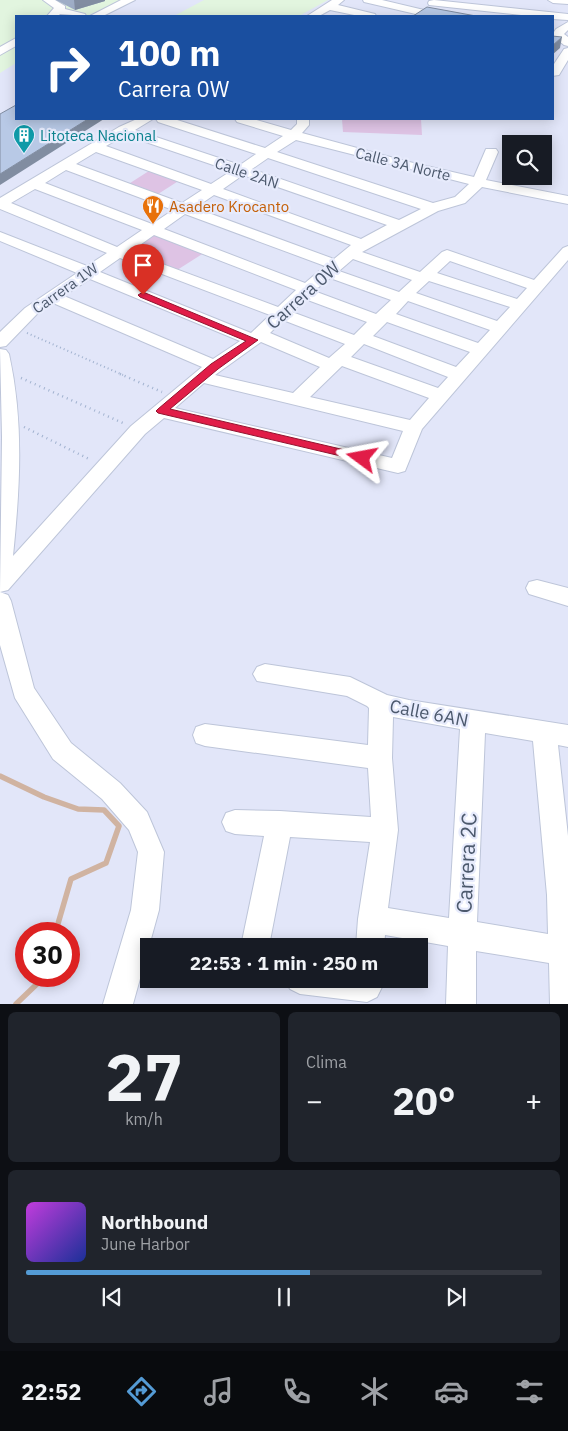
<!DOCTYPE html>
<html lang="es">
<head>
<meta charset="utf-8">
<style>
  :root { --surface:#171b24; --page:#20242c; --text:#f1f3f6; --muted:#9ea1a6; --line:#363941; --accent:#549bd5 }
  body { margin:0; font-family:"IBM Plex Sans",sans-serif; background:var(--page); color:var(--text); height:100vh; display:flex; flex-direction:column; font-size:19px; white-space:nowrap }
  * { box-sizing:border-box; margin:0 }
  p { font-size:16px; color:var(--muted) }
  .icon { flex:none; width:28px; height:28px; fill:none; stroke:currentColor; stroke-width:2; stroke-linecap:round; stroke-linejoin:round }
  .map { position:relative; height:1004px; overflow:hidden }
  .panel { display:flex; flex-direction:column; gap:8px; padding:8px; background:#0d0f14; flex:1 }
  .panel>* { flex:none }
  .banner { position:absolute; left:15px; top:15px; width:539px; height:105px; border-radius:0px; box-shadow:0 2px 12px #0003; background:#1a4fa0; color:#fff; overflow:hidden }
  .tools { position:absolute; left:502px; top:135px; display:grid; gap:10px }
  .tools a { display:grid; place-items:center; width:50px; height:50px; border-radius:0px; background:var(--surface); box-shadow:0 2px 12px #0003; font-size:25px }
  .speed { position:absolute; left:15px; top:922px; display:flex; gap:10px; font-size:25px; font-weight:700; text-align:center }
  .speed>* { display:grid; place-content:center; width:65px; height:65px; border-radius:50%; background:var(--surface); box-shadow:0 2px 12px #0003; line-height:1 }
  .speed .limit { border:8px solid #d22; background:#fff; color:#111 }
  .pin { position:absolute; display:grid; place-items:center; width:42px; height:42px; color:#fff; margin:-51px -21px; border-radius:50% 50% 50% 0; rotate:-45deg; box-shadow:0 0 5px #0007 }
  .pin .icon { rotate:45deg }
  .me { position:absolute; width:55px; margin:-28px; rotate:283deg; stroke-linejoin:round; filter:drop-shadow(0 0 4px #0008) }
  .turn { display:flex; align-items:center; gap:18px; height:105px; padding:0 20px; font-size:22px }
  .turn .icon { width:65px; height:65px; stroke-width:2.5 }
  .turn b { display:block; font-size:35px; line-height:42px }
  .big { font-size:38px; font-weight:800; line-height:1.1 }
  .panel .card { flex:1; display:flex; flex-direction:column; justify-content:center; gap:8px; min-width:0; padding:0 18px; border-radius:8px; background:var(--page) }
  .panel .dial { align-items:center; gap:0 }
  .dial b { font-size:65px; line-height:1 }
  .song { display:flex; align-items:center; gap:15px }
  .cover { width:60px; height:60px; border-radius:8px; background:linear-gradient(135deg,hsl(290 70% 55%),hsl(230 70% 35%)) }
  .played { height:5px; border-radius:2px; background:linear-gradient(90deg,var(--accent) 55%,var(--line) 55%) }
  .keys { display:flex; justify-content:space-around; direction:ltr }
  .heat { display:flex; justify-content:space-between; align-items:center; font-size:28px; direction:ltr }
  .panel .tiles { flex:1; display:grid; gap:8px; grid-template-columns:1fr 1fr }
  .card:last-child { grid-column:span 2 }
  .trip { position:absolute; left:140px; top:938px; width:288px; height:50px; border-radius:0px; background:var(--surface); box-shadow:0 2px 12px #0003; font-weight:800; line-height:50px; text-align:center }
  .tab-bar { display:flex; height:80px; justify-content:space-around; align-items:center; background:#090b0e; color:var(--muted) }
  .tab-bar .icon { width:35px; height:35px }
  .tab-bar .active { color:var(--accent) }
  .tab-bar b { font-size:22px; color:var(--text) }
  .map>svg:first-child { display:block }
</style>
</head>
<body>
<div class="map">
<svg width="568" height="1004" viewBox="0 0 568 1004">
  <rect width="100%" height="100%" fill="#e2e6f9"/>
  <path fill="#e2f5df" d="M 0,0 L 128,0 L 86,16 L 16,16 L 16,63 L 0,73 Z
    M 204,0 L 328,0 L 299,16 L 174,16 Z"/>
  <path fill="#dec3e4" d="M 342,119 L 421,119 L 422,135 L 343,132 Z
    M 152,169 L 180,180 L 155,196 L 127,185 Z
    M 156,232 L 207,251 L 174,272 L 124,253 Z"/>
  <g fill="none" stroke-linecap="round" stroke-linejoin="round">
    <path stroke="#d0b3a1" stroke-width="5.5" d="M 0,776 L 44,797 L 78,809 L 104,810 L 119,826 L 106,863 L 71,879 L 55,934
      M 16,1004 L 38,983 L 40,976"/>
    <g stroke="#bdc5d9" stroke-width="2">
      <path id="minor" d="M 43,0 L 55,0 L 65,6 L 65,9 L 85,14 L 86,16 L 60,14 L 58,16 L 47,16 L 54,8 Z
        M 121,0 L 135,0 L 103,16 L 90,16 Z
        M 332,0 L 344,0 L 338,5 L 375,14 L 376,16 L 359,16 L 330,10 L 319,16 L 307,16 Z
        M 363,0 L 382,0 L 424,10 L 425,12 L 420,15 L 364,2 Z
        M 434,0 L 568,14 L 568,20 L 552,19 L 552,16 L 530,16 L 429,5 L 428,3 L 429,1 Z
        M 548,0 L 568,0 L 568,4 L 553,3 Z
        M 568,22 L 568,30 L 564,34 L 568,37 L 568,46 L 564,45 L 552,35 L 556,29 Z
        M 16,38 L 16,46 L 0,55 L 0,47 Z
        M 568,48 L 568,60 L 559,75 L 552,76 L 552,67 L 564,49 Z
        M 137,119 L 153,119 L 135,130 L 240,165 L 256,154 L 158,122 L 156,119 L 174,119 L 265,148 L 283,136 L 237,122 L 235,119 L 253,119 L 291,130 L 297,124 L 297,119 L 309,119 L 309,125 L 302,133 L 405,161 L 474,177 L 486,149 L 496,149 L 498,152 L 486,180 L 568,196 L 568,204 L 482,187 L 465,203 L 438,211 L 362,252 L 420,272 L 442,252 L 447,250 L 534,280 L 563,248 L 568,246 L 568,260 L 422,429 L 405,471 L 398,473 L 164,418 L 145,434 L 8,590 L 0,592 L 2,437 L 0,349 L 6,350 L 9,354 C 24,422 20,487 13,556 L 131,426 L 202,367 L 53,303 L 37,314 L 6,346 L 0,347 L 0,332 L 25,308 L 77,273 L 0,241 L 0,232 L 87,266 L 107,253 L 0,209 L 0,198 L 119,127 ZM 125,135 L 231,171 L 211,184 L 106,146 ZM 296,140 L 469,184 L 455,197 L 433,203 L 277,152 ZM 96,152 L 202,190 L 182,203 L 76,164 ZM 268,158 L 421,209 L 399,220 L 252,169 ZM 66,170 L 173,210 L 152,224 L 45,183 ZM 243,175 L 387,225 L 361,239 L 223,189 ZM 35,189 L 142,230 L 117,247 L 11,203 ZM 214,195 L 351,245 L 334,259 L 195,208 ZM 185,214 L 325,266 L 305,283 L 164,229 ZM 154,235 L 296,290 L 278,307 L 130,252 ZM 120,258 L 270,315 L 251,333 L 100,272 ZM 353,259 L 412,280 L 399,292 L 339,271 ZM 450,261 L 527,288 L 517,299 L 437,273 ZM 330,278 L 391,300 L 376,314 L 314,291 ZM 90,279 L 240,341 L 213,359 L 64,296 ZM 429,281 L 510,307 L 497,321 L 416,293 ZM 305,299 L 367,322 L 354,335 L 292,312 ZM 408,301 L 490,330 L 478,343 L 396,314 ZM 283,320 L 345,344 L 329,358 L 270,333 ZM 387,322 L 470,352 L 456,367 L 373,336 ZM 261,342 L 320,367 L 293,393 L 215,375 ZM 364,344 L 448,377 L 438,388 L 351,357 ZM 342,366 L 429,398 L 410,420 L 310,397 ZM 204,383 L 403,431 L 392,458 L 175,408 Z
        M 537,580 L 568,588 L 568,606 L 529,594 L 526,588 L 529,582 Z
        M 0,592 L 8,595 L 11,601 L 34,688 L 71,743 L 120,783 L 147,812 L 164,852 L 159,910 L 133,1004 L 103,1004 L 131,910 L 138,852 L 129,830 L 102,799 L 53,759 L 15,698 L 0,645 Z
        M 265,664 L 350,677 L 387,695 L 409,700 L 568,725 L 568,747 L 558,745 L 568,836 L 568,1004 L 550,1004 L 549,963 L 476,951 L 476,1004 L 446,1004 L 448,946 L 385,935 L 384,946 L 356,946 L 358,919 L 370,842 L 290,837 L 269,946 L 241,946 L 264,836 L 235,834 L 226,831 L 222,822 L 226,813 L 235,810 L 280,811 L 371,817 L 368,768 L 205,746 L 196,743 L 193,735 L 196,727 L 205,724 L 368,745 L 369,708 L 367,706 L 347,696 L 257,681 L 253,674 L 257,667 ZM 393,717 L 460,729 L 449,918 L 388,908 L 398,830 L 392,758 ZM 485,733 L 533,741 L 547,895 L 548,934 L 477,922 Z
        M 285,979 L 378,979 L 382,987 L 377,997 L 367,1002 L 300,994 L 290,989 Z"/>
    </g>
    <path stroke="#a1b2cf" stroke-width="2" stroke-dasharray="1 3" stroke-linecap="butt" d="M 27,333 L 123,375"/>
    <path stroke="#a1b2cf" stroke-width="2.5" stroke-dasharray="1 4" stroke-linecap="butt" d="M 120,374 L 162,392
      M 21,378 L 123,423
      M 24,427 L 91,460"/>
    <use href="#minor" fill="#fff" fill-rule="evenodd"/>
  </g>
  <path fill="#9eadc6" d="M 56,0 L 105,0 L 105,1 L 75,10 Z"/>
  <path fill="#818da1" d="M 74,0 L 105,0 L 105,1 L 75,10 Z
    M 562,37 L 560,48 L 552,55 L 552,46 Z
    M 88,119 L 104,119 L 0,185 L 0,174 Z"/>
  <path fill="#b8c9e6" stroke="#818da1" d="M 427,7 L 476,16 L 413,16 Z
    M 552,36 L 562,37 L 552,46 Z
    M 16,105 L 16,119 L 88,119 L 0,174 L 0,114 Z"/>
  <path fill="#e11d48" stroke="#92132f" d="M 143,292 L 258,340 L 218,369 L 170,409 L 362,454 L 366,455 L 367,458 L 366,460 L 362,461 L 158,413 L 156,411 L 158,409 L 211,364 L 246,341 L 140,297 L 138,295 Z"/>
  <defs>
    <g id="building-pin" transform="scale(1.125)"><path d="M0 17L-7.5 6A9.5 9.5 0 1 1 7.5 6Z" fill="#0f9aa8" stroke="#e7ebfc"/><path d="M-4-6H4V6H1V3H-1V6H-4ZM-2.5-4.3h1.7v1.8h-1.7ZM.8-4.3h1.7v1.8H.8ZM-2.5-1h1.7V.8h-1.7ZM.8-1h1.7V.8H.8Z" fill="#fff"/></g>
    <g id="restaurant-pin" transform="scale(1.125)"><path d="M0 17L-7.5 6A9.5 9.5 0 1 1 7.5 6Z" fill="#e8710a" stroke="#e7ebfc"/><path d="M-5-6h1v4h1v-4h1v4h1v-4h1v5L-1.5 .5V6h-2V.5L-5-1ZM5-6V6H3V1.5H1.5Q1.5-4 5-6Z" fill="#fff"/></g>
  </defs>
  <g fill-rule="evenodd">
    <use href="#building-pin" x="24" y="135"/>
    <use href="#restaurant-pin" x="153" y="206"/>
  </g>
  <g text-anchor="middle" dominant-baseline="central" stroke-width="4.5" stroke-linejoin="round" paint-order="stroke">
    <g font-size="15" fill="#0d838f" stroke="#e7ebfc" text-anchor="start">
      <text x="40" y="135">Litoteca Nacional</text>
    </g>
    <g font-size="15" fill="#4c596d" stroke="#e7ebfc">
      <text transform="translate(403 164) rotate(14)">Calle 3A Norte</text>
      <text transform="translate(247 173) rotate(19)">Calle 2AN</text>
      <text transform="translate(65 288) rotate(-35)">Carrera 1W</text>
    </g>
    <g font-size="15" fill="#c56008" stroke="#e7ebfc" text-anchor="start">
      <text x="169" y="206">Asadero Krocanto</text>
    </g>
    <g font-size="18" fill="#4c596d" stroke="#e7ebfc">
      <text transform="translate(303 295) rotate(-42)">Carrera 0W</text>
      <text transform="translate(429 713) rotate(11)">Calle 6AN</text>
    </g>
    <g font-size="21" fill="#4c596d" stroke="#e7ebfc">
      <text transform="translate(466 863) rotate(-87)">Carrera 2C</text>
    </g>
  </g>
</svg>
<div class="tools">
<a><svg class="icon" aria-label="search" viewBox="0 0 24 24"><circle cx="10" cy="10" r="6"/><path d="M15 15l6 6"/></svg></a>
</div>
<div class="speed"><div class="limit">30</div></div>
<div class="pin" style="left:143px;top:295px;background:#d93025"><svg class="icon" aria-label="arrive" viewBox="0 0 24 24"><path d="M6 21V4h12l-3 4 3 4H6"/></svg></div>
<svg class="me" style="left:362px;top:458px" viewBox="-20 -20 40 40"><path d="M0-17L14 15 0 8-14 15z" fill="#e11d48" stroke="#fff" stroke-width="4"/></svg>
<div class="trip">22:53 · 1 min · 250 m</div>
<div class="banner">
<div class="turn"><svg class="icon" aria-label="right" viewBox="0 0 24 24"><path d="M7 20v-9h11M14 6l5 5-5 5"/></svg><div><b>100 m</b>Carrera 0W</div></div>
</div>
</div>
<section class="panel">
<div class="tiles">
<div class="card dial"><b>27</b><p>km/h</p></div>
<div class="card"><p>Clima</p>
<div class="heat"><a>−</a><b class="big">20°</b><a>+</a></div>
</div>
<div class="card">
<div class="song"><i class="cover"></i><div><b>Northbound</b><p>June Harbor</p></div></div>
<div class="played"></div>
<div class="keys"><svg class="icon" aria-label="previous" viewBox="0 0 24 24"><path d="M18 5L8 12l10 7zM5 5v14"/></svg><svg class="icon" aria-label="pause" viewBox="0 0 24 24"><path d="M8 5v14M16 5v14"/></svg><svg class="icon" aria-label="next" viewBox="0 0 24 24"><path d="M6 5l10 7-10 7zM19 5v14"/></svg></div>
</div>
</div>
</section>
<nav class="tab-bar">
<b>22:52</b>
<svg class="icon active" aria-label="directions" viewBox="0 0 24 24"><path d="M12 3l9 9-9 9-9-9zM9 14v-3h6M13 9l2 2-2 2"/></svg>
<svg class="icon" aria-label="music" viewBox="0 0 24 24"><path d="M9 18V5l10-2v13"/><circle cx="6" cy="18" r="3"/><circle cx="16" cy="16" r="3"/></svg>
<svg class="icon" aria-label="phone" viewBox="0 0 24 24"><path d="M5 4h4l2 5-3 2q2 4 5 5l2-3 5 2v4C11 20 4 13 5 4z"/></svg>
<svg class="icon" aria-label="climate" viewBox="0 0 24 24"><path d="M12 3v18M4 7l16 10M4 17L20 7"/></svg>
<svg class="icon" aria-label="car" viewBox="0 0 24 24"><path d="M5 17H2v-5l4-1 3-4h7l3 4 3 1v5h-3M9 17h6M6 11h13"/><circle cx="7" cy="17" r="2"/><circle cx="17" cy="17" r="2"/></svg>
<svg class="icon" aria-label="filters" viewBox="0 0 24 24"><path d="M4 7h16M4 17h16"/><circle cx="9" cy="7" r="2"/><circle cx="15" cy="17" r="2"/></svg>
</nav>
</body>
</html>
